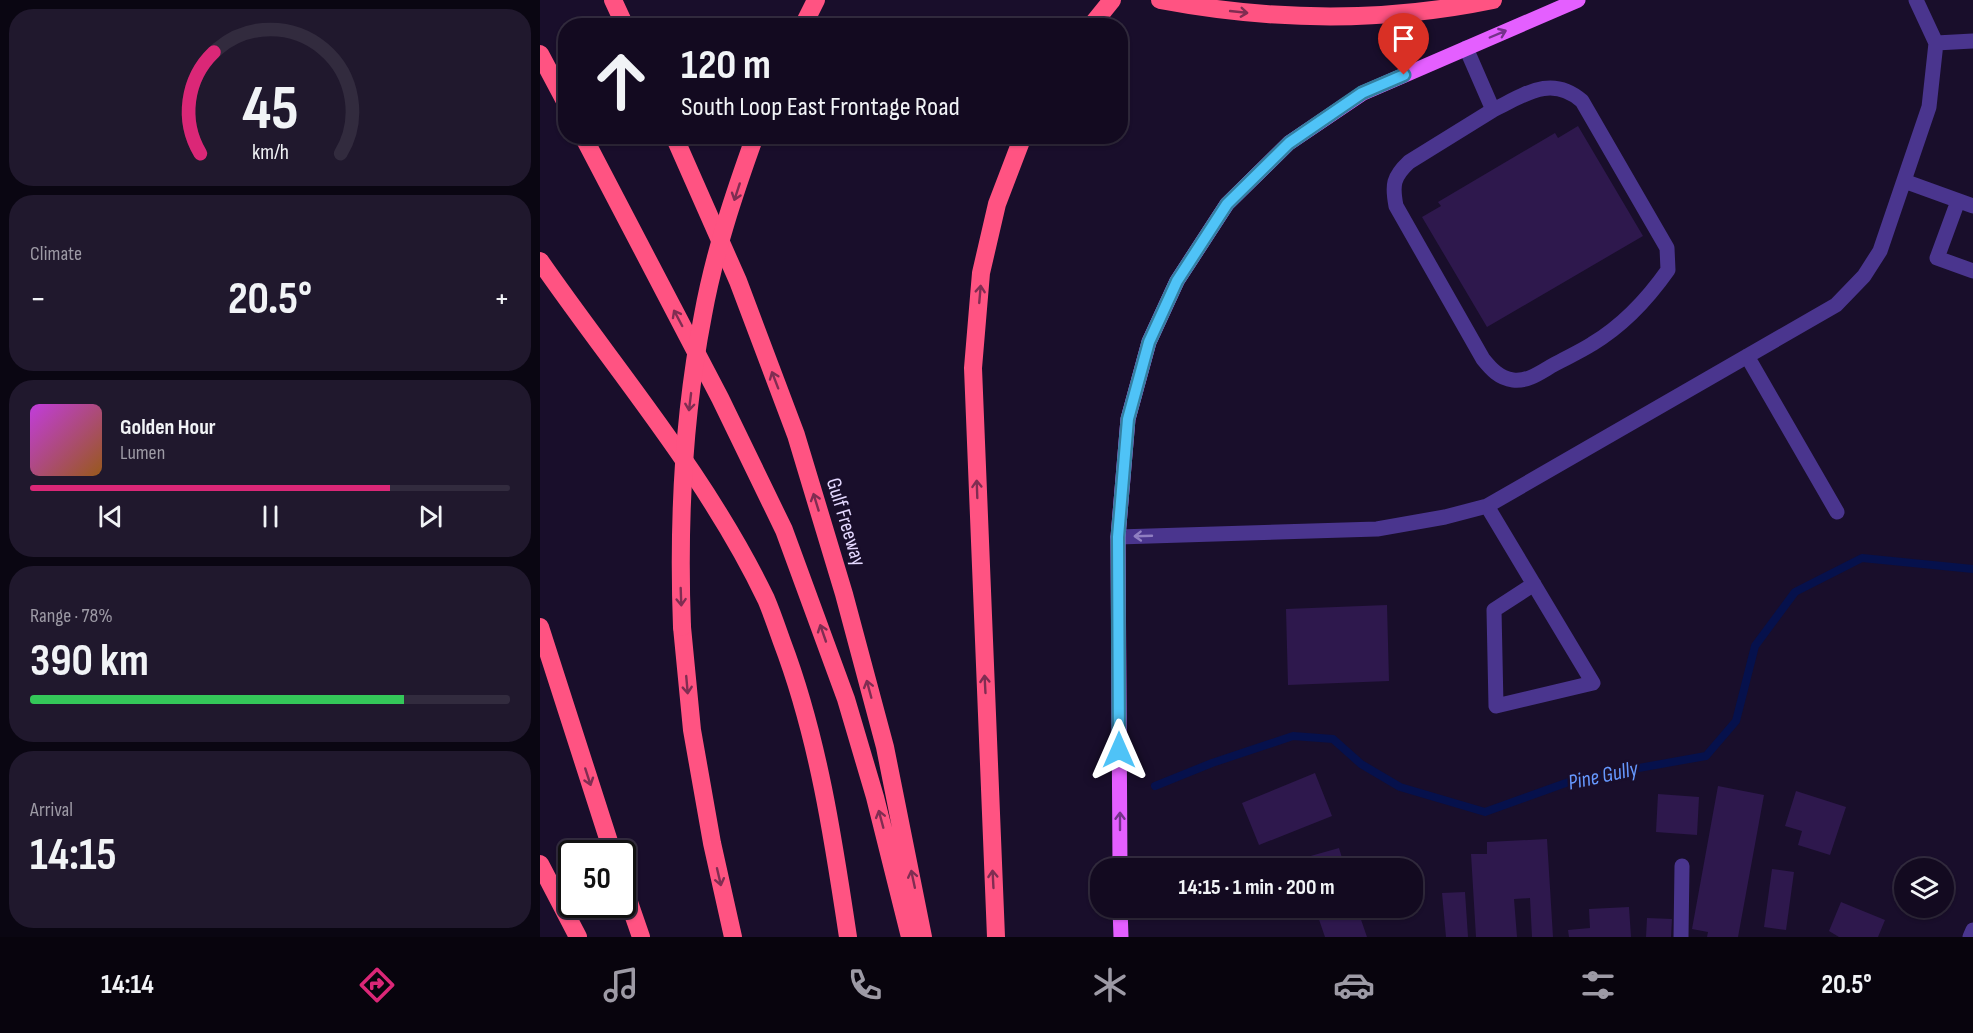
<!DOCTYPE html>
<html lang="en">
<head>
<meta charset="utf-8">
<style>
  :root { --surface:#130a20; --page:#20182d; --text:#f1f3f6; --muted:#9d9aa5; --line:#322b3e; --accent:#db2777 }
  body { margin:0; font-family:"Sofia Sans Condensed",sans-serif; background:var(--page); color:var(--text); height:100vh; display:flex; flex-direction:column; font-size:22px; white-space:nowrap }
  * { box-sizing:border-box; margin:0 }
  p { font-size:20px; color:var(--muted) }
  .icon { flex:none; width:33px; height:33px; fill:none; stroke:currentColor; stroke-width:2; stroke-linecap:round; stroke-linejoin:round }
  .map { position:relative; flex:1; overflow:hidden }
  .sheet { display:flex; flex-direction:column; gap:9px; padding:9px; background:#0a0612; width:540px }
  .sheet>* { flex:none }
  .banner { position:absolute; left:18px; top:18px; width:570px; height:126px; border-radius:24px; box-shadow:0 2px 4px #0004,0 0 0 2px var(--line); background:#130a20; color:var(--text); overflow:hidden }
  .fabs { position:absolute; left:1354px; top:858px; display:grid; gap:12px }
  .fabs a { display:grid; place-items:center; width:60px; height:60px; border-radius:50%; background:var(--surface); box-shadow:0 2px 4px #0004,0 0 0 2px var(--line); font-size:30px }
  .speed { position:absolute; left:18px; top:840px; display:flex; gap:12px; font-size:30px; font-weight:700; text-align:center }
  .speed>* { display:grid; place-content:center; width:78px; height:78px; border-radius:50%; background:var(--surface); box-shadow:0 2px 4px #0004,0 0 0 2px var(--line); line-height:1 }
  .speed .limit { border:3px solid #111; border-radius:9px; background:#fff; color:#111 }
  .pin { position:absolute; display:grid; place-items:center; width:51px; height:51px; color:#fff; margin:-62px -26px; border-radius:50% 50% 50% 0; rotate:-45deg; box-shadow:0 0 6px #0007 }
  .pin .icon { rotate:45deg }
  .me { position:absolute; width:66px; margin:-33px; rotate:0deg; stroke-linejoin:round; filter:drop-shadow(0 0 4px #0008) }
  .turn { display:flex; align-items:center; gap:21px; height:126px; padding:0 24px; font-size:27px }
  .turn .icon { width:78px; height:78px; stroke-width:2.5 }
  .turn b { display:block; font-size:42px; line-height:51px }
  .big { font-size:45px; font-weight:700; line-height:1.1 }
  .sheet .tile { flex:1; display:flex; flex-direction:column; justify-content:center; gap:9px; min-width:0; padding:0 21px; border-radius:24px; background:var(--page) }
  .sheet .dial { align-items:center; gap:0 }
  .dial svg { height:156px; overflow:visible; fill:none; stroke:var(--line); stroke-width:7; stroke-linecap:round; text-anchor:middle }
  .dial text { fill:var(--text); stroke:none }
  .song { display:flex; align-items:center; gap:18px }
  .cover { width:72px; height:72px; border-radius:9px; background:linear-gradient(135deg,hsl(290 70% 55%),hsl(30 70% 35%)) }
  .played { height:6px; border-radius:3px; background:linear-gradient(90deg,var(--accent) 75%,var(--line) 75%) }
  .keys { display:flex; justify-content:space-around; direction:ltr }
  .heat { display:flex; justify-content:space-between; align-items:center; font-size:33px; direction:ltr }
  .charge { height:9px; border-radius:4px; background:linear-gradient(90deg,#34c759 78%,var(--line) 0) }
  .trip { position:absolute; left:550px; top:858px; width:333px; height:60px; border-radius:24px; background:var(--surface); box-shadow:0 2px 4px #0004,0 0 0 2px var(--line); font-weight:700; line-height:60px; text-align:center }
  .dock { display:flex; height:96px; justify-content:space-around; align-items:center; background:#08040d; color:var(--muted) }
  .dock .icon { width:42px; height:42px }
  .dock .active { color:var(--accent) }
  .dock b { font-size:27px; color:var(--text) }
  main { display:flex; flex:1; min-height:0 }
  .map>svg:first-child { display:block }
</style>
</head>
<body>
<main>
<section class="sheet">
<div class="tile dial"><svg viewBox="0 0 100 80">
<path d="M14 69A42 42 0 1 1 86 69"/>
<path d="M14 69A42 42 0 0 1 21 17" stroke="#db2777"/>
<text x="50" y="56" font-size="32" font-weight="700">45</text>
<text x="50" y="72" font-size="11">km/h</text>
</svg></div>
<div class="tile"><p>Climate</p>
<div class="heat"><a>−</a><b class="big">20.5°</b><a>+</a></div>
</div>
<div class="tile">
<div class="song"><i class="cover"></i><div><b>Golden Hour</b><p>Lumen</p></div></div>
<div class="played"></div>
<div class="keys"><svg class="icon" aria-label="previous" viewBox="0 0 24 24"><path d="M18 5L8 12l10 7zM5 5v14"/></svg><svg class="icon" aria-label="pause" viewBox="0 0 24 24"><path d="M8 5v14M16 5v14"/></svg><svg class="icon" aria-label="next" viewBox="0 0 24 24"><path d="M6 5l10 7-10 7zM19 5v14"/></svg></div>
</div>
<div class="tile"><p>Range · 78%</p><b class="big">390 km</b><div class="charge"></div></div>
<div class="tile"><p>Arrival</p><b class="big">14:15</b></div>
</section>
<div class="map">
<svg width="1433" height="937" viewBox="0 0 1433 937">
  <rect width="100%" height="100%" fill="#190e2b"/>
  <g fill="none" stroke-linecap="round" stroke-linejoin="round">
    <path stroke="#06114c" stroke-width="8" d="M 615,786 L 672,763 L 753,736 L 793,739 L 821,764 L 860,787 L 945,812 L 1037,779 L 1166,756 L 1196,721 L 1215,646 L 1255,592 L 1322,558 L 1433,569"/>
  </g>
  <path fill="#2e184d" d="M 1038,126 L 1103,236 L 947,327 L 882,217 L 901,206 L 898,202 L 1015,133 L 1018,138 Z
    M 847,605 L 849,681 L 748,685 L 746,609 Z
    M 775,773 L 792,816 L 719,845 L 702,803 Z
    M 1178,786 L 1224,795 L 1198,937 L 1167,937 L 1168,932 L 1152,929 Z
    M 1256,791 L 1306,807 L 1290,855 L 1258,845 L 1262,831 L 1245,826 Z
    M 1118,794 L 1159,797 L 1157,835 L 1116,832 Z
    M 1007,839 L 1013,937 L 992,937 L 990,898 L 974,899 L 977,937 L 936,937 L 931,854 L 947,854 L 947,842 Z
    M 799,848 L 805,868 L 763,868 L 760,859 Z
    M 1232,869 L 1254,872 L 1246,930 L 1224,927 Z
    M 925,892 L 928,937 L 906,937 L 902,893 Z
    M 1301,902 L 1345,920 L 1338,937 L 1299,937 L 1289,931 Z
    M 1089,907 L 1091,937 L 1029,937 L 1028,930 L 1050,928 L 1049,909 Z
    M 775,908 L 817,908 L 827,937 L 785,937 Z
    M 1107,918 L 1132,919 L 1131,937 L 1106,937 Z"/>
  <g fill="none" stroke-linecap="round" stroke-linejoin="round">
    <path stroke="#4a358e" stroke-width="15" d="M 1396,43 L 1433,41
      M 926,48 L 953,110 C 984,95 1011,74 1042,101 L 1127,248 L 1128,270 C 1109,297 1082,326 1052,344 C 1041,351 1028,357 1015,364 C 1002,371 989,382 973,380 C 959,378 951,369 943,359 L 856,206 C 852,185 853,177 869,162 L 953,110
      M 1364,181 L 1433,206
      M 1418,201 L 1397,258 L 1433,271
      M 1207,356 L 1297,512
      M 947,506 L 1053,683 L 956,706 L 954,610 L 994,584
      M 578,537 L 837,529 L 905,517 L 947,506 L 1296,305 L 1324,276 L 1340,251 L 1389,107 L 1396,43 L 1376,0
      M 1141,937 L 1142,866
      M 1430,937 L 1433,930"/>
    <path stroke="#e45fff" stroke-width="15" d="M 580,868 L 578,537 L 588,419 L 609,342 L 637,281 L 687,204 L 749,143 L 823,93 L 1038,0
      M 580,908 L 581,937"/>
    <path stroke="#ff5382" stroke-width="18" d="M 73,0 L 85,26
      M 620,0 C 731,21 842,23 953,0
      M 263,26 L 276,0
      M 551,26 L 572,0
      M 0,54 L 26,103
      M 43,136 L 180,398 L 244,530 L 306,699 L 335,797 L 370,937
      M 134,136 L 198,281 L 256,435 L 304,594 L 345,747 L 383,937
      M 0,261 C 77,372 167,476 226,599 C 232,613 237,628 242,642 C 278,737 293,837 308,937
      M 0,627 L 73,854
      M 142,627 L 152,730 L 172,843 L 193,937
      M 0,864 L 38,937
      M 82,882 L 101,937
      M 456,937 L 433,368 L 441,273 L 457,204 L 483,136"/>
    <path stroke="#ff5382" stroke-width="18" d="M 142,627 C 138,522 143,418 163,315 C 174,254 194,194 215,136"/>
  </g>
  <defs><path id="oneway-shaft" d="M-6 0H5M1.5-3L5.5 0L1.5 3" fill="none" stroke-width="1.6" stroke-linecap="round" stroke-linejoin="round" transform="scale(1.5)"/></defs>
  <g stroke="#802d52">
    <use href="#oneway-shaft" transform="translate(699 12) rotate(6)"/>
    <use href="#oneway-shaft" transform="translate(197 192) rotate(108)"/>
    <use href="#oneway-shaft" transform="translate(440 294) rotate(-85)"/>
    <use href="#oneway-shaft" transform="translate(138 318) rotate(-118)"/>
    <use href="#oneway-shaft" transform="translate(235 380) rotate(-111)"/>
    <use href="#oneway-shaft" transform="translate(150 402) rotate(97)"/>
    <use href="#oneway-shaft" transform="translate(437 489) rotate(-92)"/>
    <use href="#oneway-shaft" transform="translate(276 502) rotate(-107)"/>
    <use href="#oneway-shaft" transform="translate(141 597) rotate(88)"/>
    <use href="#oneway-shaft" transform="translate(283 633) rotate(-109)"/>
    <use href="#oneway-shaft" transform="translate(445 684) rotate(-93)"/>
    <use href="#oneway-shaft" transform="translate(147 685) rotate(85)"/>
    <use href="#oneway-shaft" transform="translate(329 689) rotate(-105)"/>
    <use href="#oneway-shaft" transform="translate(48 777) rotate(72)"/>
    <use href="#oneway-shaft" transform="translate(341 819) rotate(-105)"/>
    <use href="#oneway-shaft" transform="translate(179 877) rotate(77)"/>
    <use href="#oneway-shaft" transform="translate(373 879) rotate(-102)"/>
    <use href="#oneway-shaft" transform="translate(453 879) rotate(-93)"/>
  </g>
  <g stroke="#74328a">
    <use href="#oneway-shaft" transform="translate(958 34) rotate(-23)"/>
    <use href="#oneway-shaft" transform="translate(580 821) rotate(-90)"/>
  </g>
  <use stroke="#8f7ec1" href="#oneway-shaft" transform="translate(603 536) rotate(178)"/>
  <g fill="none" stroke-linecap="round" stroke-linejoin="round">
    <g stroke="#337fa1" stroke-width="15">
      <path id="route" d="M 579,750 L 578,537 L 588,419 L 609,342 L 637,281 L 687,204 L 749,143 L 822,93 L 864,75"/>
    </g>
    <use href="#route" stroke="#4fc3f7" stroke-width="10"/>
  </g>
  <g text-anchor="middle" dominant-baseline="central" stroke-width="5" stroke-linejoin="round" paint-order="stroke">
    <g font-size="21" fill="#e4d8ff" stroke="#190e2b">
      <text transform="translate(306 522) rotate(73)">Gulf Freeway</text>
    </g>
    <g font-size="22" font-style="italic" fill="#6698ff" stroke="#190e2b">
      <text transform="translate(1063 776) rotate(-12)">Pine Gully</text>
    </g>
  </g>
</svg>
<div class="fabs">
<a><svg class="icon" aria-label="layers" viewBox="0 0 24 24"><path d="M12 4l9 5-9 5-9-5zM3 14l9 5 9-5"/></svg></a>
</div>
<div class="speed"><div class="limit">50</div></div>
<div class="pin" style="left:864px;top:75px;background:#d93025"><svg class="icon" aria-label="arrive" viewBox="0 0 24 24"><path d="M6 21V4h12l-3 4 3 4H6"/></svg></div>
<svg class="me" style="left:579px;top:750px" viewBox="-20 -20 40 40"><path d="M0-17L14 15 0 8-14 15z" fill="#4fc3f7" stroke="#fff" stroke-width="4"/></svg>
<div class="trip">14:15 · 1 min · 200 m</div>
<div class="banner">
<div class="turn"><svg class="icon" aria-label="ahead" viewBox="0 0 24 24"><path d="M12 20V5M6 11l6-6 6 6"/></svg><div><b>120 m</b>South Loop East Frontage Road</div></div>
</div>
</div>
</main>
<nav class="dock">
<b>14:14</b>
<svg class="icon active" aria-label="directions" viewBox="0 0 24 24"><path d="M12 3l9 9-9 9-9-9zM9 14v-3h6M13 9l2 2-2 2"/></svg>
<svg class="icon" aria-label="music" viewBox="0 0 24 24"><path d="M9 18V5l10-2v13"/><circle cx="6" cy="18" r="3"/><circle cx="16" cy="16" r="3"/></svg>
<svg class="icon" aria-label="phone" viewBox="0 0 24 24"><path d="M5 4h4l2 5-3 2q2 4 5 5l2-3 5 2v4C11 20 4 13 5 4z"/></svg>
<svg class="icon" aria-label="climate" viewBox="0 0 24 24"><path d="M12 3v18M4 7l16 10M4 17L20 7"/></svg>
<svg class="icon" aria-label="car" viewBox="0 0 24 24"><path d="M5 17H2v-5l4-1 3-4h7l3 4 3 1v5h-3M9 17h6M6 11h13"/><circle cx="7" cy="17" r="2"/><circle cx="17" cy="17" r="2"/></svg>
<svg class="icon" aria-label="filters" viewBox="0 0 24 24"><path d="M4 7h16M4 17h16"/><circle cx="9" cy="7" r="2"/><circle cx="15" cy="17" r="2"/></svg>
<b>20.5°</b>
</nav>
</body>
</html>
